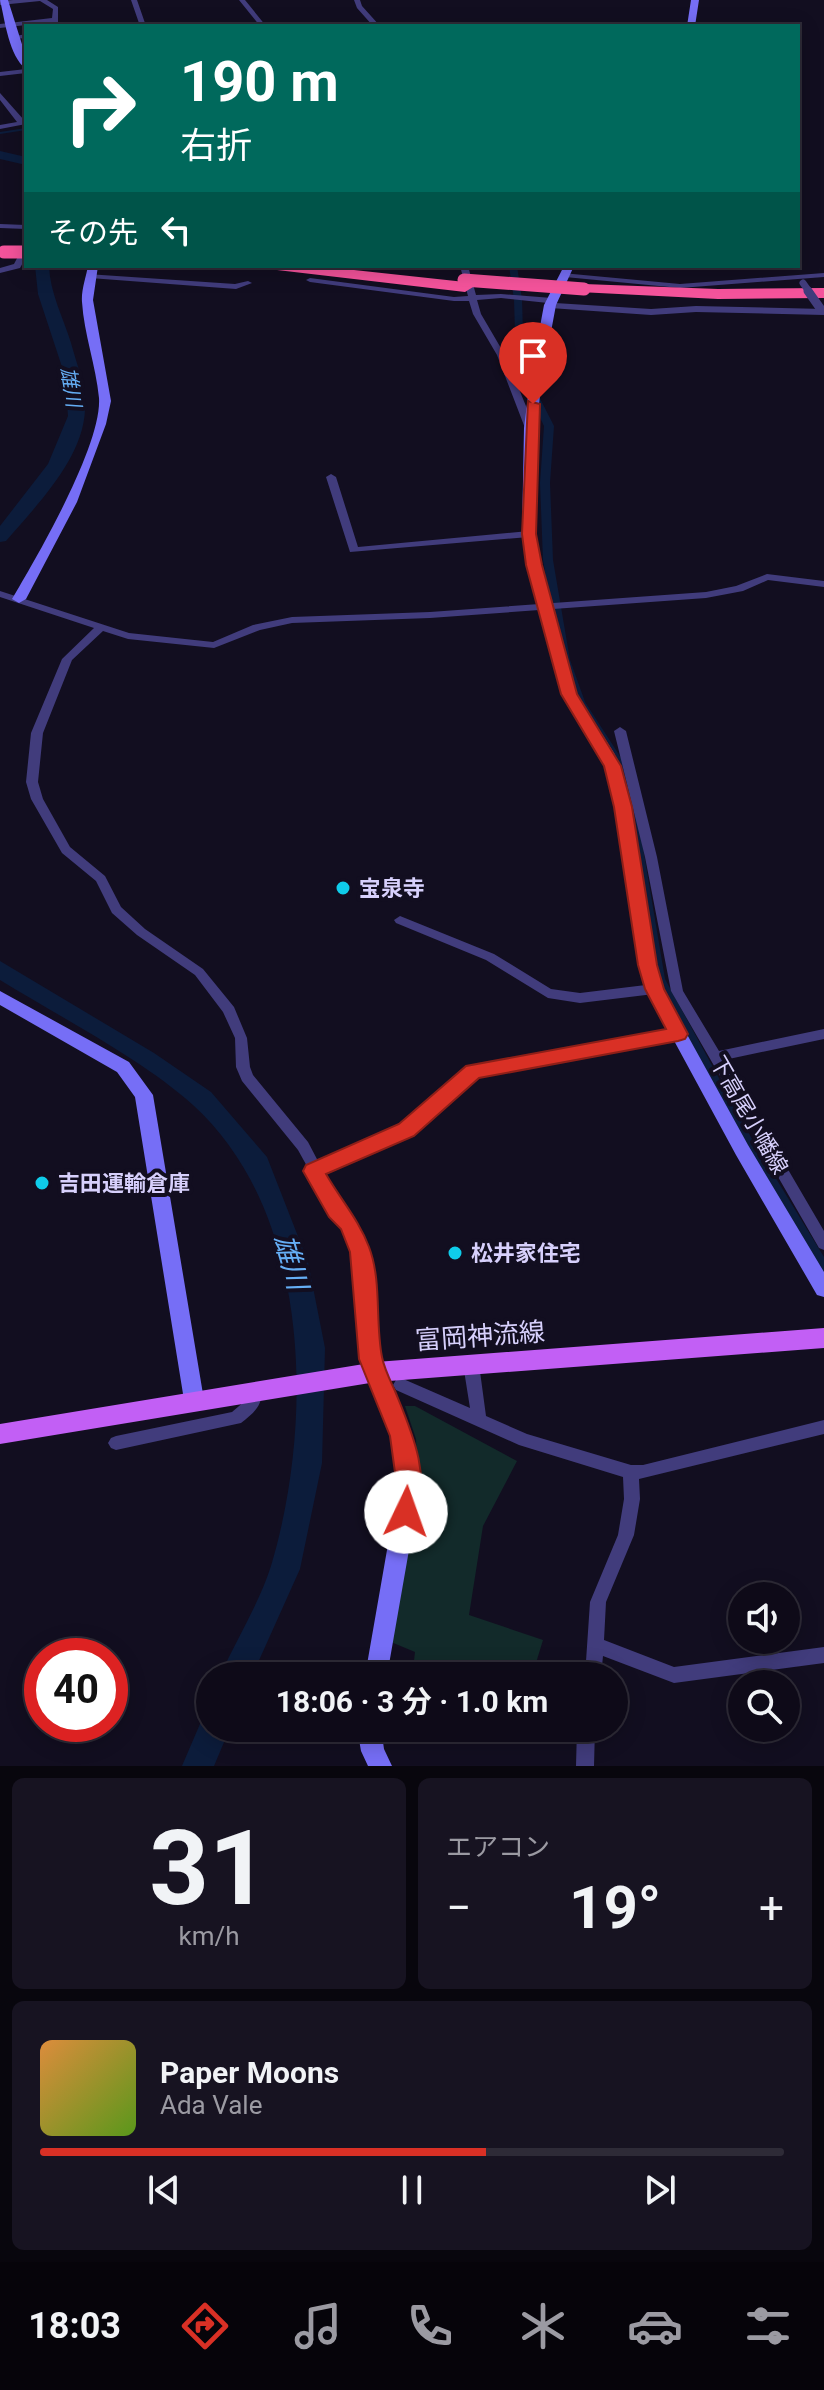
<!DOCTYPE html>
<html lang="ja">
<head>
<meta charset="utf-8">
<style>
  :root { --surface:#0e0a18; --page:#171321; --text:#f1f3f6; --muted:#9b9aa2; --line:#2e2b37; --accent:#d93025 }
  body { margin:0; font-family:Roboto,"Noto Sans JP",sans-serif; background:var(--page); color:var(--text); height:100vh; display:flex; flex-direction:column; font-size:30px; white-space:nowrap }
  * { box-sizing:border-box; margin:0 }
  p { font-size:26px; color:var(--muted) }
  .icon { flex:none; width:44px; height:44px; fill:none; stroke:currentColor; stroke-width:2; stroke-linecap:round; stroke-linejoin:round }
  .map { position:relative; height:1766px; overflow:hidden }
  .panel { display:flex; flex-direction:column; gap:12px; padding:12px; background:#08060d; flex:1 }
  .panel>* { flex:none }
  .guide { position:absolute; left:24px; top:24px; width:776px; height:244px; border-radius:0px; box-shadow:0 4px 20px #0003,0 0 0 2px var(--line); background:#00695c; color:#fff; overflow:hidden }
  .controls { position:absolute; left:728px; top:1582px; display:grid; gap:16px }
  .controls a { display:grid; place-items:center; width:72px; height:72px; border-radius:50%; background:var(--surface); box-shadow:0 4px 20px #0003,0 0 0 2px var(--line); font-size:40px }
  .speed { position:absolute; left:24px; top:1638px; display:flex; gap:16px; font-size:40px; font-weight:700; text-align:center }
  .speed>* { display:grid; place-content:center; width:104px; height:104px; border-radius:50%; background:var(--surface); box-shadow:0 4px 20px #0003,0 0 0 2px var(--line); line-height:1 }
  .speed .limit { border:12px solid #d22; background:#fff; color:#111 }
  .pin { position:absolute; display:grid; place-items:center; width:68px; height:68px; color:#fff; margin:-82px -34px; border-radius:50% 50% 50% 0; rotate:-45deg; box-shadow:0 0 8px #0007 }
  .pin .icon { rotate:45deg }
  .me { position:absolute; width:88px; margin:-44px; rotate:3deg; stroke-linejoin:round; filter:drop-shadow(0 0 6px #0008) }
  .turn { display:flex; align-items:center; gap:28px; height:168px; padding:0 24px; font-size:36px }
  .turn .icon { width:104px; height:104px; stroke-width:2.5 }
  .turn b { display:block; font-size:56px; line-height:68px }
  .then { display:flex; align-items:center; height:76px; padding:0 24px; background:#0003; gap:16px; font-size:30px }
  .big { font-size:60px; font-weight:700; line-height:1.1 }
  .panel .widget { flex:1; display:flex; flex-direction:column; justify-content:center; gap:12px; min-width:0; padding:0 28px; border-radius:12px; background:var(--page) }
  .panel .dial { align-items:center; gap:0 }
  .dial b { font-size:104px; line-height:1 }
  .song { display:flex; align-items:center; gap:24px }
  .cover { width:96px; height:96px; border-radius:12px; background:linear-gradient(135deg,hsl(30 70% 55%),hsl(90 70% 35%)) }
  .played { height:8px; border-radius:4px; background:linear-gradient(90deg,var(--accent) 60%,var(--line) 60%) }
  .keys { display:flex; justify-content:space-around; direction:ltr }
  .heat { display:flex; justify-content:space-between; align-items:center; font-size:44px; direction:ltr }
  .panel .tiles { flex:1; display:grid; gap:12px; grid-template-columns:1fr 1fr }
  .widget:last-child { grid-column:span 2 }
  .trip { position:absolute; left:196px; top:1662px; width:432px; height:80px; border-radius:40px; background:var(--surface); box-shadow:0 4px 20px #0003,0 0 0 2px var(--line); font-weight:700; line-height:80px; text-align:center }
  .dock { display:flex; height:128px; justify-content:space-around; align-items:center; background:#06040a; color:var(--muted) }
  .dock .icon { width:56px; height:56px }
  .dock .selected { color:var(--accent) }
  .dock b { font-size:36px; color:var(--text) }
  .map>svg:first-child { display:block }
</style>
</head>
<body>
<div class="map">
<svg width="824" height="1766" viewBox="0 0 824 1766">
  <rect width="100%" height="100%" fill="#120e20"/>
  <path fill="#122a2a" d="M 405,1406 L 415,1406 L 517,1461 L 483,1526 L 469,1615 L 543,1640 L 532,1676 L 464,1676 L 414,1661 L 415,1652 L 391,1642 L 418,1494 L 416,1439 Z"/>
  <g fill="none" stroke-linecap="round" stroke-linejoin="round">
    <path stroke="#0c1c3b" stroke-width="2" d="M 0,133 L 26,129"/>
    <path fill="#0c1c3b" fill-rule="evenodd" d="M 509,266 L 517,266 L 522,299 L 524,367 L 554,426 L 550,483 L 553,560 L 570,660 L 585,702 L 625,764 L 635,800 L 665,979 L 752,1139 L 824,1257 L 824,1276 L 819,1274 L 742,1147 L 653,979 L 623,800 L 613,764 L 575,702 L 560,660 L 543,560 L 540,483 L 544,426 L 516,367 L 514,299 Z"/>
    <path fill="#0c1c3b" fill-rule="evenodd" d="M 0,151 L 26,157 L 26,165 L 0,159 Z
      M 35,266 L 49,266 C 50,293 63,317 71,343 C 77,365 86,387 85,410 C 83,459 36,506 6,541 L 0,542 L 0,526 L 48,464 L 68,416 L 65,376 L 38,294 Z
      M 0,961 L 154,1053 L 211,1092 L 267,1157 L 308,1262 L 325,1348 L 322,1463 L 300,1569 L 252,1676 L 220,1676 C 236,1640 259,1604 271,1566 C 314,1422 312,1213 193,1105 C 142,1059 60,1017 0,980 Z
      M 210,1714 L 210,1728 L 230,1728 L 214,1766 L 182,1766 L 203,1717 Z"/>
    <path fill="#413c7c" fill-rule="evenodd" d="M 13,0 L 47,0 L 58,7 L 58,26 L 52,26 L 52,22 L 0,28 L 0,24 L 52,18 L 53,9 L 40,1 L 0,5 L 0,1 Z
      M 131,0 L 137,0 L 146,26 L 140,26 Z
      M 239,0 L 245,0 L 266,26 L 260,26 Z
      M 354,0 L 360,0 L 362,6 L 380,26 L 373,26 L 357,8 Z
      M 26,34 L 26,38 L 14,39 L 11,37 Z
      M 26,69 L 26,73 L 0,76 L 0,72 Z
      M 0,93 L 24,120 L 26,120 L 26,124 L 0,129 L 0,125 L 17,122 L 0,100 Z
      M 0,224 L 26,225 L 26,229 L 0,228 Z
      M 23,247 L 26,247 L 26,257 L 20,268 L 0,273 L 0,268 L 14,264 Z
      M 460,266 L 468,266 L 476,295 L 501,294 L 552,298 L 556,301 L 555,303 L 651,309 L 696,306 L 824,309 L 824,315 L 696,312 L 651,315 L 550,308 L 546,305 L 548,303 L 501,298 L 477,300 L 481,314 L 505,355 L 535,428 L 530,431 L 525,428 L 497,355 L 473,314 L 469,301 L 454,301 L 310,282 L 306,280 L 310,278 L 454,297 L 468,296 Z
      M 562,273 L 680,284 L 824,273 L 824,277 L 680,288 L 565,277 L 562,277 Z
      M 87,274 L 235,284 L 248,281 L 252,283 L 236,289 L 90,278 L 86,276 Z
      M 331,474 L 336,477 L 358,547 L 529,531 L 534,534 L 529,537 L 350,552 L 326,477 Z
      M 767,574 L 824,581 L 824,587 L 768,580 L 743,591 L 706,598 L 430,618 L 292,623 L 260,630 L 214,648 L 128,639 L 103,631 L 72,660 L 43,733 L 38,782 L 43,799 L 70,847 L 105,876 L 121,907 L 145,929 L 203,969 L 234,1007 L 247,1038 L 250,1067 L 253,1075 L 308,1142 L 319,1163 L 402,1126 L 468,1068 L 678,1029 L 683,1031 L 684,1034 L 683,1037 L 678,1039 L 477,1076 L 412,1134 L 324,1172 L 342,1207 L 354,1220 L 367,1252 L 377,1359 L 384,1372 L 381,1377 L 376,1379 L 371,1377 L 363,1359 L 353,1252 L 343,1227 L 332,1215 L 312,1176 L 308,1175 L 306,1171 L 308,1168 L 298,1150 L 242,1081 L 236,1067 L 235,1038 L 223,1012 L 195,975 L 137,935 L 112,913 L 96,881 L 62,853 L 31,799 L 26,782 L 31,733 L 62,659 L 94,628 L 0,597 L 0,591 L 129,633 L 213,642 L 253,625 L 292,617 L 430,612 L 706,592 L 736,586 Z
      M 620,727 L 626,731 L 657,857 L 683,991 L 719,1051 L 824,1029 L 824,1039 L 724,1060 L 824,1231 L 824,1250 L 819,1248 L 671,991 L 645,857 L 614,731 Z
      M 400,916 L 494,954 L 551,989 L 580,993 L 654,984 L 658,986 L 660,989 L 658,992 L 654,994 L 580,1003 L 548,998 L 486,960 L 396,923 L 394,920 Z
      M 471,1357 L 476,1359 L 479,1364 L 486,1416 L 527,1434 L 631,1465 L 643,1465 L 824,1420 L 824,1434 L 639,1479 L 640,1499 L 634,1535 L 606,1602 L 604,1640 L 674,1667 L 824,1647 L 824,1663 L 674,1683 L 603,1656 L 601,1676 L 585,1676 L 590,1602 L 618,1535 L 624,1499 L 623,1477 L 519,1445 L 396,1390 L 393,1385 L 396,1380 L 401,1378 L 470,1408 L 463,1364 L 466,1359 Z
      M 255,1383 L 260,1385 C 266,1403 254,1413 241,1423 L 116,1450 L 111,1448 L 108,1443 L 111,1438 L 116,1436 L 232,1412 L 245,1401 L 250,1385 Z
      M 577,1728 L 595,1728 L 594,1766 L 576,1766 Z"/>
    <path fill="#766ef6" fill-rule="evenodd" d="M 0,0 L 8,0 L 26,57 L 26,69 C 9,56 5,21 0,0 Z
      M 691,0 L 699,0 L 695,26 L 687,26 Z
      M 88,266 L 98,266 L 93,300 L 111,401 L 106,424 L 77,502 L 26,599 L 19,603 L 12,599 C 37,557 102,445 99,398 C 96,366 84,334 82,302 C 81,291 86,277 88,266 Z
      M 564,266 L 574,266 L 556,305 L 542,380 L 536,428 L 536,534 L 541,565 L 576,694 L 614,753 L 627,786 L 655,965 L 662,989 L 748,1145 L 824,1272 L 824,1297 L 817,1295 L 736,1155 L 646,989 L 639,965 L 611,786 L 600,753 L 562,694 L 527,565 L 522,534 L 524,428 L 530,380 L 544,305 Z
      M 0,991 L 129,1062 L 153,1095 L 204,1400 L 201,1406 L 194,1409 L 187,1406 L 184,1400 L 135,1097 L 117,1072 L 0,1005 Z
      M 376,1363 L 383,1366 L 412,1436 L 420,1487 L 387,1676 L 365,1676 L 398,1487 L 392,1436 L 366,1372 L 369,1366 Z
      M 357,1728 L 381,1728 L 384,1749 L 392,1766 L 368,1766 L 361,1751 Z"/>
    <path fill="#c25ff5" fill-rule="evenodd" d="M 824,1328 L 824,1348 L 376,1382 L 0,1444 L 0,1424 L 376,1362 Z"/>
    <path fill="#f4539b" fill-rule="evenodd" d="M 270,266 L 317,266 L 465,282 L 473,287 L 465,292 L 277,270 Z
      M 584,284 L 718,289 L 824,288 L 824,298 L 718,299 L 579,292 L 579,286 Z"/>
    <path stroke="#413c7c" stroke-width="7" d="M 803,283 L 810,293"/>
    <path stroke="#413c7c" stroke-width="9" d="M 808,291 L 820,308"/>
    <path stroke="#f4539b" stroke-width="13" d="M 4,252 L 26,252
      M 464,280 L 584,289"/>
  </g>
  <path fill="#d93025" stroke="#8d1f18" stroke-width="2" d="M 528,401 L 540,404 L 536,534 L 542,565 L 577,694 L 621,766 L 632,807 L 657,965 L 664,989 L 688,1034 L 685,1039 L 678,1041 L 479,1078 L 414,1136 L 326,1174 C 341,1200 359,1220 369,1247 C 382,1281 375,1322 382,1357 C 384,1368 390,1380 395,1391 C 411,1430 433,1478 414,1520 L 406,1524 L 397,1520 L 393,1512 L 397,1487 L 390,1436 L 359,1359 L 350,1252 L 341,1229 L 329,1217 L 303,1171 L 306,1165 L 399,1124 L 466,1066 L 666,1029 L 645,989 L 638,965 L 614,807 L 604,766 L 561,694 L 526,565 L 522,534 Z"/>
  <g fill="#0fccea" stroke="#120e20" stroke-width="3">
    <circle cx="343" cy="888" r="8"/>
    <circle cx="42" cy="1183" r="8"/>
    <circle cx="455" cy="1253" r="8"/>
  </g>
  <g text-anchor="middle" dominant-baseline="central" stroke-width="8" stroke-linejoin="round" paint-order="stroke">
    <g font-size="20" font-style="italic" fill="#65aef5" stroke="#120e20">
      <text transform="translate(71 387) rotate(80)">雄川</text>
    </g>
    <g font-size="22" font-weight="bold" fill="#d7d0fc" stroke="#120e20" text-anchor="start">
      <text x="359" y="888">宝泉寺</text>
      <text x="58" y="1183">吉田運輸倉庫</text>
      <text x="471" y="1253">松井家住宅</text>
    </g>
    <g font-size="22" fill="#d7d0fc" stroke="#120e20">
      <text transform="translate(749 1115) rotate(60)">下高尾小幡線</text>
    </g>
    <g font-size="26" fill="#d7d0fc" stroke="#120e20">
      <text transform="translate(480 1336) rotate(-4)">富岡神流線</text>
    </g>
    <g font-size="28" font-style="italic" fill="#65aef5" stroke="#120e20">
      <text transform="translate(291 1262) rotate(74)">雄川</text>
    </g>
  </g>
</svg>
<div class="controls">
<a><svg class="icon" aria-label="sound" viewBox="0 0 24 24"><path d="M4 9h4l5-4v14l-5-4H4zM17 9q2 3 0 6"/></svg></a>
<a><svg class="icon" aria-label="search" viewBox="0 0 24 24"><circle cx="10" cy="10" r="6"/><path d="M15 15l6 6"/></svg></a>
</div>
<div class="speed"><div class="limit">40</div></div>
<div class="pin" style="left:533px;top:404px;background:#d93025"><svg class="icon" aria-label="arrive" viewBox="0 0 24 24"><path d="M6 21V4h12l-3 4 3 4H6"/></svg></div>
<svg class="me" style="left:406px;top:1512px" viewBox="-20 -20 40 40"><circle r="19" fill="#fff"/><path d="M0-13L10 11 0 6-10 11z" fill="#d93025"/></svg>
<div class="trip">18:06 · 3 分 · 1.0 km</div>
<div class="guide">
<div class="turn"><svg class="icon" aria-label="right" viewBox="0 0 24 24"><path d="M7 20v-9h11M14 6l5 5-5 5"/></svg><div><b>190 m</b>右折</div></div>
<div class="then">その先<svg class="icon" aria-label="left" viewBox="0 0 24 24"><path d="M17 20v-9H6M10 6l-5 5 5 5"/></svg></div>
</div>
</div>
<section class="panel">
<div class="tiles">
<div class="widget dial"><b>31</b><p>km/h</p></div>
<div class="widget"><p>エアコン</p>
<div class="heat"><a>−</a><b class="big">19°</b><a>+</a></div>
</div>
<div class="widget">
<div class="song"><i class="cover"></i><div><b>Paper Moons</b><p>Ada Vale</p></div></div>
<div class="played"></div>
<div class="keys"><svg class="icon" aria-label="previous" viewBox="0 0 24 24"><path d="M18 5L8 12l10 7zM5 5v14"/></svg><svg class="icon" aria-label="pause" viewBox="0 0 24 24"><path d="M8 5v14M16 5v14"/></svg><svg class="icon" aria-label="next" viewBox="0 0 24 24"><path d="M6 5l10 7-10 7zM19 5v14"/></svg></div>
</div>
</div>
</section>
<nav class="dock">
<b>18:03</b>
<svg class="icon selected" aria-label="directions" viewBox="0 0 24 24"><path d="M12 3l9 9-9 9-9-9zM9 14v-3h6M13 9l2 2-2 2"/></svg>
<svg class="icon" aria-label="music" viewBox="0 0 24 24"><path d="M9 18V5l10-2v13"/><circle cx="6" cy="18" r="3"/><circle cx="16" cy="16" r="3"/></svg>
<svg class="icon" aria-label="phone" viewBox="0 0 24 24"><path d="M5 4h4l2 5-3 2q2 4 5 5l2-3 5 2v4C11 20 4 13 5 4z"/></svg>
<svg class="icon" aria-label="climate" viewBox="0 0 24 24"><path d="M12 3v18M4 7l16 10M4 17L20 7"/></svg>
<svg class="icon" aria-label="car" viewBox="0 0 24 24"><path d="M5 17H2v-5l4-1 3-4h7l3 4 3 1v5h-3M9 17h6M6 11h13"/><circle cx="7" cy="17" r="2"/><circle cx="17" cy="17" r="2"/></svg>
<svg class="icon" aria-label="filters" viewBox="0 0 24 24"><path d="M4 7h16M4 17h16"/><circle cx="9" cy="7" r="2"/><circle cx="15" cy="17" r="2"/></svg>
</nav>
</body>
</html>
